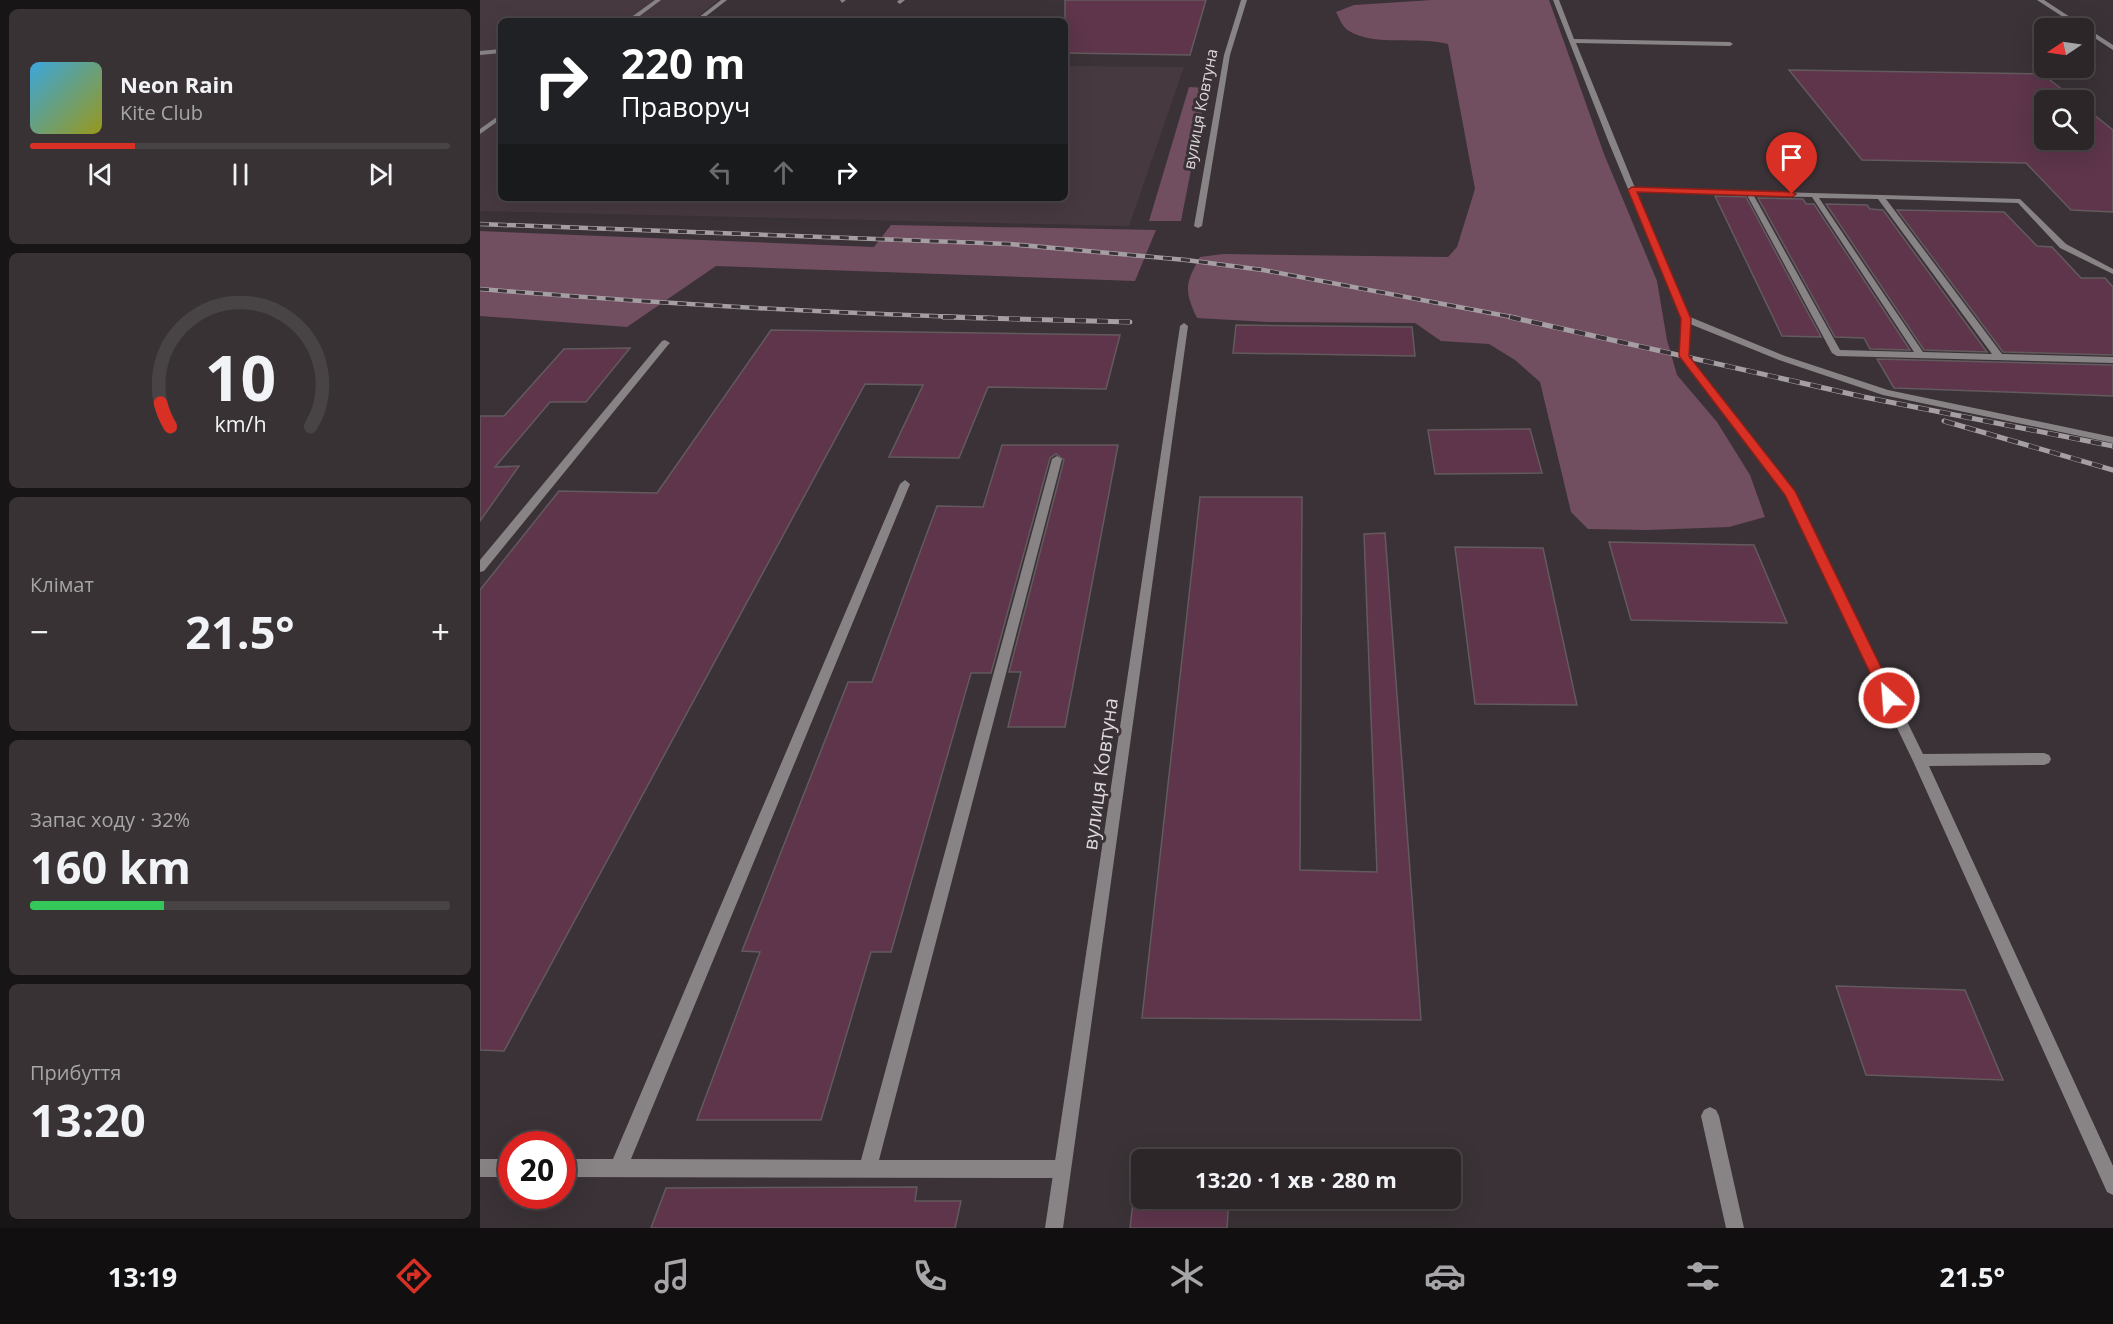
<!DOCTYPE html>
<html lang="uk">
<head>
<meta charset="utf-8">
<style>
  :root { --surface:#2c2628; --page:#383234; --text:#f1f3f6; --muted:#a6a5a8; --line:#484345; --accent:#d93025 }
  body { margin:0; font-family:"Open Sans",sans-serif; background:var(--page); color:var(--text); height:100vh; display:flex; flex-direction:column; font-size:22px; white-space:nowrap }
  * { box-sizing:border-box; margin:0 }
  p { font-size:20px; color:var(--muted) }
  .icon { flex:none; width:33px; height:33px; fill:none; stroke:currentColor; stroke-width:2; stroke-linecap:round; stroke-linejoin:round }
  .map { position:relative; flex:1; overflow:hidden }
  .panel { display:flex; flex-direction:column; gap:9px; padding:9px; background:#181516; width:480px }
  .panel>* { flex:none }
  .guide { position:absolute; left:18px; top:18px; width:570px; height:183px; border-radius:9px; box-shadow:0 6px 24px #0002,0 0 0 2px var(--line); background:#202124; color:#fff; overflow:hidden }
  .needle { width:39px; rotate:257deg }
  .tools { position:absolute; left:1554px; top:18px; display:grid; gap:12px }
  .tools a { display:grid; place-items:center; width:60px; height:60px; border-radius:9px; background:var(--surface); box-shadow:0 6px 24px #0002,0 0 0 2px var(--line); font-size:30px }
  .speed { position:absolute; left:18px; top:1131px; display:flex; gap:12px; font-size:30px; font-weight:700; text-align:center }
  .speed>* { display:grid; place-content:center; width:78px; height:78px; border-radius:50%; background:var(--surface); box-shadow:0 6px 24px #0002,0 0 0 2px var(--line); line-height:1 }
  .speed .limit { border:9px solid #d22; background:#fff; color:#111 }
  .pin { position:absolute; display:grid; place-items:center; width:51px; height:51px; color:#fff; margin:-62px -26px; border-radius:50% 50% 50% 0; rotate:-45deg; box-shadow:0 0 6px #0007 }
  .pin .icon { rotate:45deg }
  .me { position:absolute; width:66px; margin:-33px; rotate:334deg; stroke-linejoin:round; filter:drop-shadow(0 0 4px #0008) }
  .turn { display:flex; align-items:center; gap:21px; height:126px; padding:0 24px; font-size:27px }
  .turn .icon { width:78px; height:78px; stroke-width:2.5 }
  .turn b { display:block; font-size:42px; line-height:51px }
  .lanes { display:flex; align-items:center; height:57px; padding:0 24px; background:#0003; justify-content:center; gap:30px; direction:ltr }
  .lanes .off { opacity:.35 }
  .big { font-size:45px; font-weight:700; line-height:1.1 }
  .panel .tile { flex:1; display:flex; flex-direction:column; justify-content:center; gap:9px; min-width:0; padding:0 21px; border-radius:9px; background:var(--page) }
  .panel .dial { align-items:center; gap:0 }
  .dial svg { height:156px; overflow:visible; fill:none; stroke:var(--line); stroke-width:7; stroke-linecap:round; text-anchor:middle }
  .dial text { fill:var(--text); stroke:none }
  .song { display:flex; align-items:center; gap:18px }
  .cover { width:72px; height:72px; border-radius:9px; background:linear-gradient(135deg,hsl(200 70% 55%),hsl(60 70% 35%)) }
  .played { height:6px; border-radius:3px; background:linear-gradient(90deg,var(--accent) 25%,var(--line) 25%) }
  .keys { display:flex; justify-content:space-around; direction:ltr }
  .heat { display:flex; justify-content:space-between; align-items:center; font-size:33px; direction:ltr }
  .charge { height:9px; border-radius:4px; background:linear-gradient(90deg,#34c759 32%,var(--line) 0) }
  .trip { position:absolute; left:651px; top:1149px; width:330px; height:60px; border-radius:9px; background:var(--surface); box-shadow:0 6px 24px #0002,0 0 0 2px var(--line); font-weight:700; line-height:60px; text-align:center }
  .dock { display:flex; height:96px; justify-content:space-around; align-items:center; background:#120f10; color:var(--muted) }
  .dock .icon { width:42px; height:42px }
  .dock .on { color:var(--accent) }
  .dock b { font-size:27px; color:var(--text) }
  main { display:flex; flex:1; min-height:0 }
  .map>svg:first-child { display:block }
</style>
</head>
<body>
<main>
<section class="panel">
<div class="tile">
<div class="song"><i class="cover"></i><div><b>Neon Rain</b><p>Kite Club</p></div></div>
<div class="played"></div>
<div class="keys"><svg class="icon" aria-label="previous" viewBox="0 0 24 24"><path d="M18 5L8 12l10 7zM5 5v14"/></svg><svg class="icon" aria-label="pause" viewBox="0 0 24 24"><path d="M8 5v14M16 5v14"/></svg><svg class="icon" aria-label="next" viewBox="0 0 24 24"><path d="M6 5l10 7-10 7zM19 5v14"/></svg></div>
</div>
<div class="tile dial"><svg viewBox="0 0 100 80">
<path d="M14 69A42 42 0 1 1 86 69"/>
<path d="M14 69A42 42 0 0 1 9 57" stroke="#d93025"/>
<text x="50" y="56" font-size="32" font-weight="700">10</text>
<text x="50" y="72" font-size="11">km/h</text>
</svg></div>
<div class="tile"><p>Клімат</p>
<div class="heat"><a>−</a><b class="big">21.5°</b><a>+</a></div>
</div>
<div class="tile"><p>Запас ходу · 32%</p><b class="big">160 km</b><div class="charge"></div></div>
<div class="tile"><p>Прибуття</p><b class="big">13:20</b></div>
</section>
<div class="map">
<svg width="1633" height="1228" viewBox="0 0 1633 1228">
  <rect width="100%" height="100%" fill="#3a3236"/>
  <path fill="#473940" d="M 0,0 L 239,0 L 212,21 L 21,21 L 21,198 L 585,198 L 585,66 L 704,67 L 649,226 L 0,211 Z"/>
  <path fill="#724e61" d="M 952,0 L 1069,0 L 1124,154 L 1177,281 L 1187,340 L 1197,375 L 1237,422 L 1270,475 L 1285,517 L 1249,527 L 1168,530 L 1108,529 L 1091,512 L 1060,382 L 1035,360 L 1009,344 L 961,341 L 935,323 L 788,322 L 717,318 C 704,290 705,284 720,257 L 743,254 L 968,257 L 977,247 L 995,189 L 968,44 C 938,36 896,47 869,31 C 862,27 860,19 856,12 L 874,5 Z
    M 709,87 L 727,88 L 701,221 L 669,221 Z
    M 411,225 L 676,230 L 655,281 L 236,266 L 147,327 L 0,316 L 0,231 L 394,247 Z"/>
  <path fill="#5e354b" stroke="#635a5e" stroke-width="1.5" d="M 585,0 L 726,0 L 710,55 L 585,53 Z
    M 1309,70 L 1562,74 L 1596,100 L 1564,100 L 1564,140 L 1604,140 L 1604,107 L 1633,130 L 1633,212 L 1591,210 L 1546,163 L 1382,160 Z
    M 1235,196 L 1266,197 L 1341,337 L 1302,336 Z
    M 1278,198 L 1323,199 L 1326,204 L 1334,204 L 1430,350 L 1390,349 L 1384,338 L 1355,337 Z
    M 1346,204 L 1387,205 L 1390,209 L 1403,210 L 1507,352 L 1444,350 Z
    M 1417,210 L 1524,212 L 1557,246 L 1572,247 L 1601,278 L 1625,278 L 1633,287 L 1633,355 L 1523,352 Z
    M 756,325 L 932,327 L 935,356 L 753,353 Z
    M 291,330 L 640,335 L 626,389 L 508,387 L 479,458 L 409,457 L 443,385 L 385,384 L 24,1051 L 0,1050 L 0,590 L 79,491 L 177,493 Z
    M 150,348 L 106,402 L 70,402 L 15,467 L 39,466 L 0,521 L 0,416 L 24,416 L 84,349 Z
    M 1397,359 L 1633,365 L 1633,396 L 1414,388 Z
    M 1050,429 L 1062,473 L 955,474 L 948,430 Z
    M 522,445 L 638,445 L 585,727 L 528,727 L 541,672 L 529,672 L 584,460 L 576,454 L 570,458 L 511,673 L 491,673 L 411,952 L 391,952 L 341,1120 L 217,1120 L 280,952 L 262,951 L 368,682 L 392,682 L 457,506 L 503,507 Z
    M 720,497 L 822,497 L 820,870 L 897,872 L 884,534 L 905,533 L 941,1020 L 662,1018 Z
    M 1129,542 L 1274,545 L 1307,623 L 1151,620 Z
    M 975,547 L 1063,548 L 1097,705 L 995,704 Z
    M 1356,986 L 1485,990 L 1523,1080 L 1386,1075 Z
    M 659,1149 L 751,1150 L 751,1160 L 662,1160 L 662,1198 L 749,1198 L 747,1228 L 650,1228 Z
    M 437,1187 L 435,1201 L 481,1201 L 475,1228 L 171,1228 L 186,1188 Z"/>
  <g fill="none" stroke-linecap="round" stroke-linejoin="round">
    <path fill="#888486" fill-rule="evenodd" d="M 175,0 L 181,0 L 153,21 L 146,21 Z
      M 241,0 L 247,0 L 220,21 L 214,21 Z
      M 360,0 L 366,0 L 362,3 Z
      M 419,0 L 425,0 L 420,4 L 417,2 Z
      M 1073,0 L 1079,0 L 1094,39 L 1250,42 L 1253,44 L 1250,46 L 1096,43 L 1155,188 L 1540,199 L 1586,244 L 1633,269 L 1633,274 L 1580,248 L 1538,203 L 1406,199 L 1522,354 L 1633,357 L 1633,363 L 1357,356 L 1352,353 L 1267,195 L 1156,192 L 1210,317 L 1305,356 L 1408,390 L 1633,437 L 1633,443 L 1403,395 L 1299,360 L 1210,324 L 1209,356 L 1315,493 L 1443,754 L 1564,753 L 1569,755 L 1571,759 L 1569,763 L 1564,765 L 1449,766 L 1633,1166 L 1633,1195 L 1627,1192 L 1433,761 L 1305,495 L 1199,356 L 1202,319 L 1129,143 ZM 1274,196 L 1332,197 L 1434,352 L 1360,350 ZM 1339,198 L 1398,199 L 1512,354 L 1443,352 Z
      M 1557,0 L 1564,0 L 1633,45 L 1633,50 L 1604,31 L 1604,28 L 1600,28 Z
      M 21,49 L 21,53 L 0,55 L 0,51 Z
      M 21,114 L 21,119 L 0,134 L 0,129 Z
      M 185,340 L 190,343 L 188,345 L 4,571 L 0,572 L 0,560 L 182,341 Z
      M 577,456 L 582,459 L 399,1160 L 582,1160 L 588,1163 L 591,1169 L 588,1175 L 582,1178 L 82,1177 L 82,1159 L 133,1159 L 420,484 L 425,480 L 430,484 L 151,1159 L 381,1160 L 572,459 Z
      M 1230,1107 L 1236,1110 L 1239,1116 L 1264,1228 L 1246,1228 L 1221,1116 L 1224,1110 Z
      M 0,1159 L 32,1159 L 32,1177 L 0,1177 Z"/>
    <path fill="#888486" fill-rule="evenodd" d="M 761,0 L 767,0 L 750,55 L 722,226 L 718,228 L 714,226 L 744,55 Z
      M 704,323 L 708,326 L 583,1228 L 565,1228 L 700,326 Z"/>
    <g stroke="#a59fa3" stroke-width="4.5">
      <path id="rail-far1" d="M 0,224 L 529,244 L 706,260 L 783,270 L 1037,318
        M 0,289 C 171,303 342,313 514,318"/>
    </g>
    <g stroke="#a59fa3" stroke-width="5">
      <path id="rail" d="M 463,317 L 650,322
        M 1030,317 L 1384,397 L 1633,446
        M 1464,421 L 1633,470"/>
    </g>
    <use href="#rail-far1" stroke="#3a3236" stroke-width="3" stroke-dasharray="9" stroke-linecap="butt"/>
    <use href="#rail" stroke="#3a3236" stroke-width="4" stroke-dasharray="11" stroke-linecap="butt"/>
  </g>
  <path fill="#d93025" stroke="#8d1f18" stroke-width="1.5" d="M 1152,187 L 1312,192 L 1316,194 L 1312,197 L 1157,192 L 1211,319 L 1209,356 L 1315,491 L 1416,698 L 1414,702 L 1409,704 L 1404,702 L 1305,495 L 1199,356 L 1201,319 L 1148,190 Z"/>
  <g text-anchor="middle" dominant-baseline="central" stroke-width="6" stroke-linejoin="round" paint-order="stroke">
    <g font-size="16" fill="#ddd8db" stroke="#3a3236">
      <text transform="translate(720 109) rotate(-79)">вулиця Ковтуна</text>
    </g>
    <g font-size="20" fill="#ddd8db" stroke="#3a3236">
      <text transform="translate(620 774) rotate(-82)">вулиця Ковтуна</text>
    </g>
  </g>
</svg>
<div class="tools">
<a><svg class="needle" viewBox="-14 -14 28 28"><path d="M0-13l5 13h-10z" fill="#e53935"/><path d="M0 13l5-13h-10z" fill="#a6a5a8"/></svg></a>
<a><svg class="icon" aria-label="search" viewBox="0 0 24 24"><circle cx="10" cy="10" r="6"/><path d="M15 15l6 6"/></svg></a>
</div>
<div class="speed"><div class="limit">20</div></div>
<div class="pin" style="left:1312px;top:194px;background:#d93025"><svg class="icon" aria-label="arrive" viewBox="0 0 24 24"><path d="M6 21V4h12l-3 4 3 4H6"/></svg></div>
<svg class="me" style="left:1409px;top:698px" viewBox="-20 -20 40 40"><circle r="17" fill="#d93025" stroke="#fff" stroke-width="3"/><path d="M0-11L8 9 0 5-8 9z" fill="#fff"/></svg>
<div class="trip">13:20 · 1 хв · 280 m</div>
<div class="guide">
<div class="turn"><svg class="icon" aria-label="right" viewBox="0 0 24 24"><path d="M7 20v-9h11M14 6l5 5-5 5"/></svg><div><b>220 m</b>Праворуч</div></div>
<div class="lanes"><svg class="icon off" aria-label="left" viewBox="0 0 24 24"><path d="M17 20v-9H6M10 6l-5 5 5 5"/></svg><svg class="icon off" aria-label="ahead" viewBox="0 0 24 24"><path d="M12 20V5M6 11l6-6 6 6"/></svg><svg class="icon" aria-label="right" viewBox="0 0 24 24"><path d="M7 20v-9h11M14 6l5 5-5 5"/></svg></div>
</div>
</div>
</main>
<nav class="dock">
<b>13:19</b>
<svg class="icon on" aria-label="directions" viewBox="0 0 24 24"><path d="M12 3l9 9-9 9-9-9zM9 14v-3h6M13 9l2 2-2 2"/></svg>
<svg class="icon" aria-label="music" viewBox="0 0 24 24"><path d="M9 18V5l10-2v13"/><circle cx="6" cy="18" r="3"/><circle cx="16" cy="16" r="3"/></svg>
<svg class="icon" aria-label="phone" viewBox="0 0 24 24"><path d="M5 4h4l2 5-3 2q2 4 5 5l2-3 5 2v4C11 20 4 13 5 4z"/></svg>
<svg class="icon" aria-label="climate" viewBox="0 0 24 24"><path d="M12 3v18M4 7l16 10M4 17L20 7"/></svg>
<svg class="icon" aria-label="car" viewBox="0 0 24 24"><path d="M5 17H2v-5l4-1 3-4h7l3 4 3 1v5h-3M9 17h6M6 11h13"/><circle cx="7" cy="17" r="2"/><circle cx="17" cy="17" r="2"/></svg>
<svg class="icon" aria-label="filters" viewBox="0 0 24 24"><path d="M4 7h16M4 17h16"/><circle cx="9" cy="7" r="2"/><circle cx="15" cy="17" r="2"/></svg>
<b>21.5°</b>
</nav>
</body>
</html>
